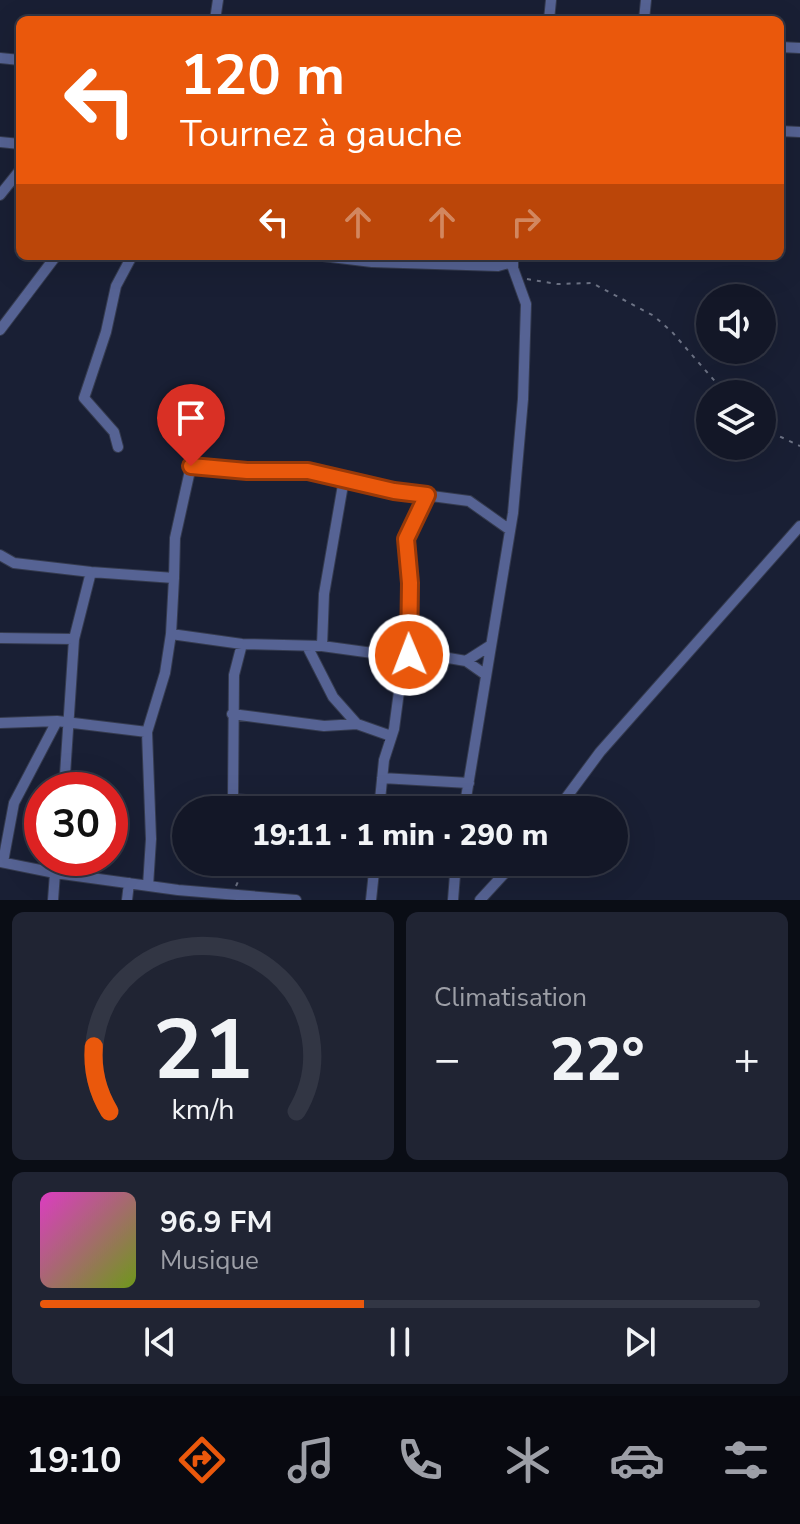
<!DOCTYPE html>
<html lang="fr">
<head>
<meta charset="utf-8">
<style>
  :root { --surface:#131727; --page:#202433; --text:#f1f3f6; --muted:#9d9fa7; --line:#323644; --accent:#ea580c }
  body { margin:0; font-family:"Nunito Sans",sans-serif; background:var(--page); color:var(--text); height:100vh; display:flex; flex-direction:column; font-size:30px; white-space:nowrap }
  * { box-sizing:border-box; margin:0 }
  p { font-size:26px; color:var(--muted) }
  .icon { flex:none; width:44px; height:44px; fill:none; stroke:currentColor; stroke-width:2; stroke-linecap:round; stroke-linejoin:round }
  .map { position:relative; height:900px; overflow:hidden }
  .panel { display:flex; flex-direction:column; gap:12px; padding:12px; background:#0a0d15; flex:1 }
  .panel>* { flex:none }
  .top-card { position:absolute; left:16px; top:16px; width:768px; height:244px; border-radius:12px; box-shadow:0 8px 32px #0002,0 0 0 2px var(--line); background:#ea580c; color:#fff; overflow:hidden }
  .tools { position:absolute; left:696px; top:284px; display:grid; gap:16px }
  .tools a { display:grid; place-items:center; width:80px; height:80px; border-radius:50%; background:var(--surface); box-shadow:0 8px 32px #0002,0 0 0 2px var(--line); font-size:40px }
  .speed { position:absolute; left:24px; top:772px; display:flex; gap:16px; font-size:40px; font-weight:700; text-align:center }
  .speed>* { display:grid; place-content:center; width:104px; height:104px; border-radius:50%; background:var(--surface); box-shadow:0 8px 32px #0002,0 0 0 2px var(--line); line-height:1 }
  .speed .limit { border:12px solid #d22; background:#fff; color:#111 }
  .pin { position:absolute; display:grid; place-items:center; width:68px; height:68px; color:#fff; margin:-82px -34px; border-radius:50% 50% 50% 0; rotate:-45deg; box-shadow:0 0 8px #0007 }
  .pin .icon { rotate:45deg }
  .me { position:absolute; width:88px; margin:-44px; rotate:359deg; stroke-linejoin:round; filter:drop-shadow(0 0 6px #0008) }
  .turn { display:flex; align-items:center; gap:28px; height:168px; padding:0 32px; font-size:36px }
  .turn .icon { width:104px; height:104px; stroke-width:2.5 }
  .turn b { display:block; font-size:56px; line-height:68px }
  .lanes { display:flex; align-items:center; height:76px; padding:0 32px; background:#0003; justify-content:center; gap:40px; direction:ltr }
  .lanes .off { opacity:.35 }
  .big { font-size:60px; font-weight:800; line-height:1.1 }
  .panel .tile { flex:1; display:flex; flex-direction:column; justify-content:center; gap:12px; min-width:0; padding:0 28px; border-radius:12px; background:var(--page) }
  .panel .dial { align-items:center; gap:0 }
  .dial svg { height:208px; overflow:visible; fill:none; stroke:var(--line); stroke-width:7; stroke-linecap:round; text-anchor:middle }
  .dial text { fill:var(--text); stroke:none }
  .song { display:flex; align-items:center; gap:24px }
  .cover { width:96px; height:96px; border-radius:12px; background:linear-gradient(135deg,hsl(310 70% 55%),hsl(80 70% 35%)) }
  .played { height:8px; border-radius:4px; background:linear-gradient(90deg,var(--accent) 45%,var(--line) 45%) }
  .keys { display:flex; justify-content:space-around; direction:ltr }
  .heat { display:flex; justify-content:space-between; align-items:center; font-size:44px; direction:ltr }
  .panel .tiles { flex:1; display:grid; gap:12px; grid-template-columns:1fr 1fr }
  .tile:last-child { grid-column:span 2 }
  .trip { position:absolute; left:172px; top:796px; width:456px; height:80px; border-radius:40px; background:var(--surface); box-shadow:0 8px 32px #0002,0 0 0 2px var(--line); font-weight:800; line-height:80px; text-align:center }
  .dock { display:flex; height:128px; justify-content:space-around; align-items:center; background:#080910; color:var(--muted) }
  .dock .icon { width:56px; height:56px }
  .dock .current { color:var(--accent) }
  .dock b { font-size:36px; color:var(--text) }
  .map>svg:first-child { display:block }
</style>
</head>
<body>
<div class="map">
<svg width="800" height="900" viewBox="0 0 800 900">
  <rect width="100%" height="100%" fill="#191f34"/>
  <g fill="none" stroke-linecap="round" stroke-linejoin="round">
    <g stroke="#353b4f" stroke-width="12">
      <path id="minor" d="M 215,20 L 218,0
        M 549,20 L 551,0
        M 644,20 L 646,0
        M 780,47 L 800,48
        M 0,58 L 20,60
        M 780,131 L 800,132
        M 0,142 L 20,144
        M 0,195 L 20,170
        M 323,256 L 372,262 L 498,266 L 512,262
        M 0,330 L 56,256
        M 118,447 L 114,432 L 84,398 L 106,332 L 116,286 L 132,256
        M 0,555 L 14,563 L 91,572 L 174,578 L 175,538 L 191,466 L 247,471 L 308,471 L 394,491 L 469,501 L 510,530
        M 171,634 L 242,644 L 322,646 L 380,654 L 431,655 L 466,661 L 486,675
        M 0,638 L 74,639 L 91,572
        M 242,644 L 234,675 L 233,799 L 376,810
        M 307,646 L 333,697 L 357,724 L 391,736
        M 322,646 L 324,594 L 344,479
        M 409,655 L 410,583 L 406,539 L 427,495
        M 466,661 L 491,645
        M 232,714 L 324,726 L 357,724
        M 0,723 L 57,721 L 147,732 L 165,673 L 171,634 L 174,578
        M 147,732 L 151,839 L 148,886
        M 382,778 L 469,783
        M 64,790 L 74,639
        M 379,810 L 384,760 L 394,729 L 404,654
        M 464,810 L 513,513 L 523,399 L 526,304 L 513,268 L 513,256
        M 557,810 L 600,752 L 800,526
        M 0,862 L 55,873 L 53,900
        M 3,862 L 14,803 L 57,721
        M 55,873 L 178,890 L 296,900
        M 61,873 L 61,858
        M 127,900 L 129,883
        M 371,900 L 375,862
        M 453,900 L 456,862
        M 480,900 L 515,862"/>
    </g>
    <path stroke="#6d7385" stroke-width="2" stroke-dasharray="4 6" stroke-linecap="butt" d="M 527,279 L 557,284 L 592,283 L 654,316 L 672,332 L 726,394
      M 762,428 L 800,446
      M 236,886 L 247,862"/>
    <use href="#minor" stroke="#566394" stroke-width="10"/>
  </g>
  <g fill="none" stroke-linecap="round" stroke-linejoin="round">
    <g stroke="#983908" stroke-width="20">
      <path id="route" d="M 191,466 L 247,471 L 308,471 L 394,491 L 427,495 L 406,539 L 410,583 L 409,655"/>
    </g>
    <use href="#route" stroke="#ea580c" stroke-width="14"/>
  </g>
</svg>
<div class="tools">
<a><svg class="icon" aria-label="sound" viewBox="0 0 24 24"><path d="M4 9h4l5-4v14l-5-4H4zM17 9q2 3 0 6"/></svg></a>
<a><svg class="icon" aria-label="layers" viewBox="0 0 24 24"><path d="M12 4l9 5-9 5-9-5zM3 14l9 5 9-5"/></svg></a>
</div>
<div class="speed"><div class="limit">30</div></div>
<div class="pin" style="left:191px;top:466px;background:#d93025"><svg class="icon" aria-label="arrive" viewBox="0 0 24 24"><path d="M6 21V4h12l-3 4 3 4H6"/></svg></div>
<svg class="me" style="left:409px;top:655px" viewBox="-20 -20 40 40"><circle r="17" fill="#ea580c" stroke="#fff" stroke-width="3"/><path d="M0-11L8 9 0 5-8 9z" fill="#fff"/></svg>
<div class="trip">19:11 · 1 min · 290 m</div>
<div class="top-card">
<div class="turn"><svg class="icon" aria-label="left" viewBox="0 0 24 24"><path d="M17 20v-9H6M10 6l-5 5 5 5"/></svg><div><b>120 m</b>Tournez à gauche</div></div>
<div class="lanes"><svg class="icon" aria-label="left" viewBox="0 0 24 24"><path d="M17 20v-9H6M10 6l-5 5 5 5"/></svg><svg class="icon off" aria-label="ahead" viewBox="0 0 24 24"><path d="M12 20V5M6 11l6-6 6 6"/></svg><svg class="icon off" aria-label="ahead" viewBox="0 0 24 24"><path d="M12 20V5M6 11l6-6 6 6"/></svg><svg class="icon off" aria-label="right" viewBox="0 0 24 24"><path d="M7 20v-9h11M14 6l5 5-5 5"/></svg></div>
</div>
</div>
<section class="panel">
<div class="tiles">
<div class="tile dial"><svg viewBox="0 0 100 80">
<path d="M14 69A42 42 0 1 1 86 69"/>
<path d="M14 69A42 42 0 0 1 8 44" stroke="#ea580c"/>
<text x="50" y="56" font-size="32" font-weight="700">21</text>
<text x="50" y="72" font-size="11">km/h</text>
</svg></div>
<div class="tile"><p>Climatisation</p>
<div class="heat"><a>−</a><b class="big">22°</b><a>+</a></div>
</div>
<div class="tile">
<div class="song"><i class="cover"></i><div><b>96.9 FM</b><p>Musique</p></div></div>
<div class="played"></div>
<div class="keys"><svg class="icon" aria-label="previous" viewBox="0 0 24 24"><path d="M18 5L8 12l10 7zM5 5v14"/></svg><svg class="icon" aria-label="pause" viewBox="0 0 24 24"><path d="M8 5v14M16 5v14"/></svg><svg class="icon" aria-label="next" viewBox="0 0 24 24"><path d="M6 5l10 7-10 7zM19 5v14"/></svg></div>
</div>
</div>
</section>
<nav class="dock">
<b>19:10</b>
<svg class="icon current" aria-label="directions" viewBox="0 0 24 24"><path d="M12 3l9 9-9 9-9-9zM9 14v-3h6M13 9l2 2-2 2"/></svg>
<svg class="icon" aria-label="music" viewBox="0 0 24 24"><path d="M9 18V5l10-2v13"/><circle cx="6" cy="18" r="3"/><circle cx="16" cy="16" r="3"/></svg>
<svg class="icon" aria-label="phone" viewBox="0 0 24 24"><path d="M5 4h4l2 5-3 2q2 4 5 5l2-3 5 2v4C11 20 4 13 5 4z"/></svg>
<svg class="icon" aria-label="climate" viewBox="0 0 24 24"><path d="M12 3v18M4 7l16 10M4 17L20 7"/></svg>
<svg class="icon" aria-label="car" viewBox="0 0 24 24"><path d="M5 17H2v-5l4-1 3-4h7l3 4 3 1v5h-3M9 17h6M6 11h13"/><circle cx="7" cy="17" r="2"/><circle cx="17" cy="17" r="2"/></svg>
<svg class="icon" aria-label="filters" viewBox="0 0 24 24"><path d="M4 7h16M4 17h16"/><circle cx="9" cy="7" r="2"/><circle cx="15" cy="17" r="2"/></svg>
</nav>
</body>
</html>
